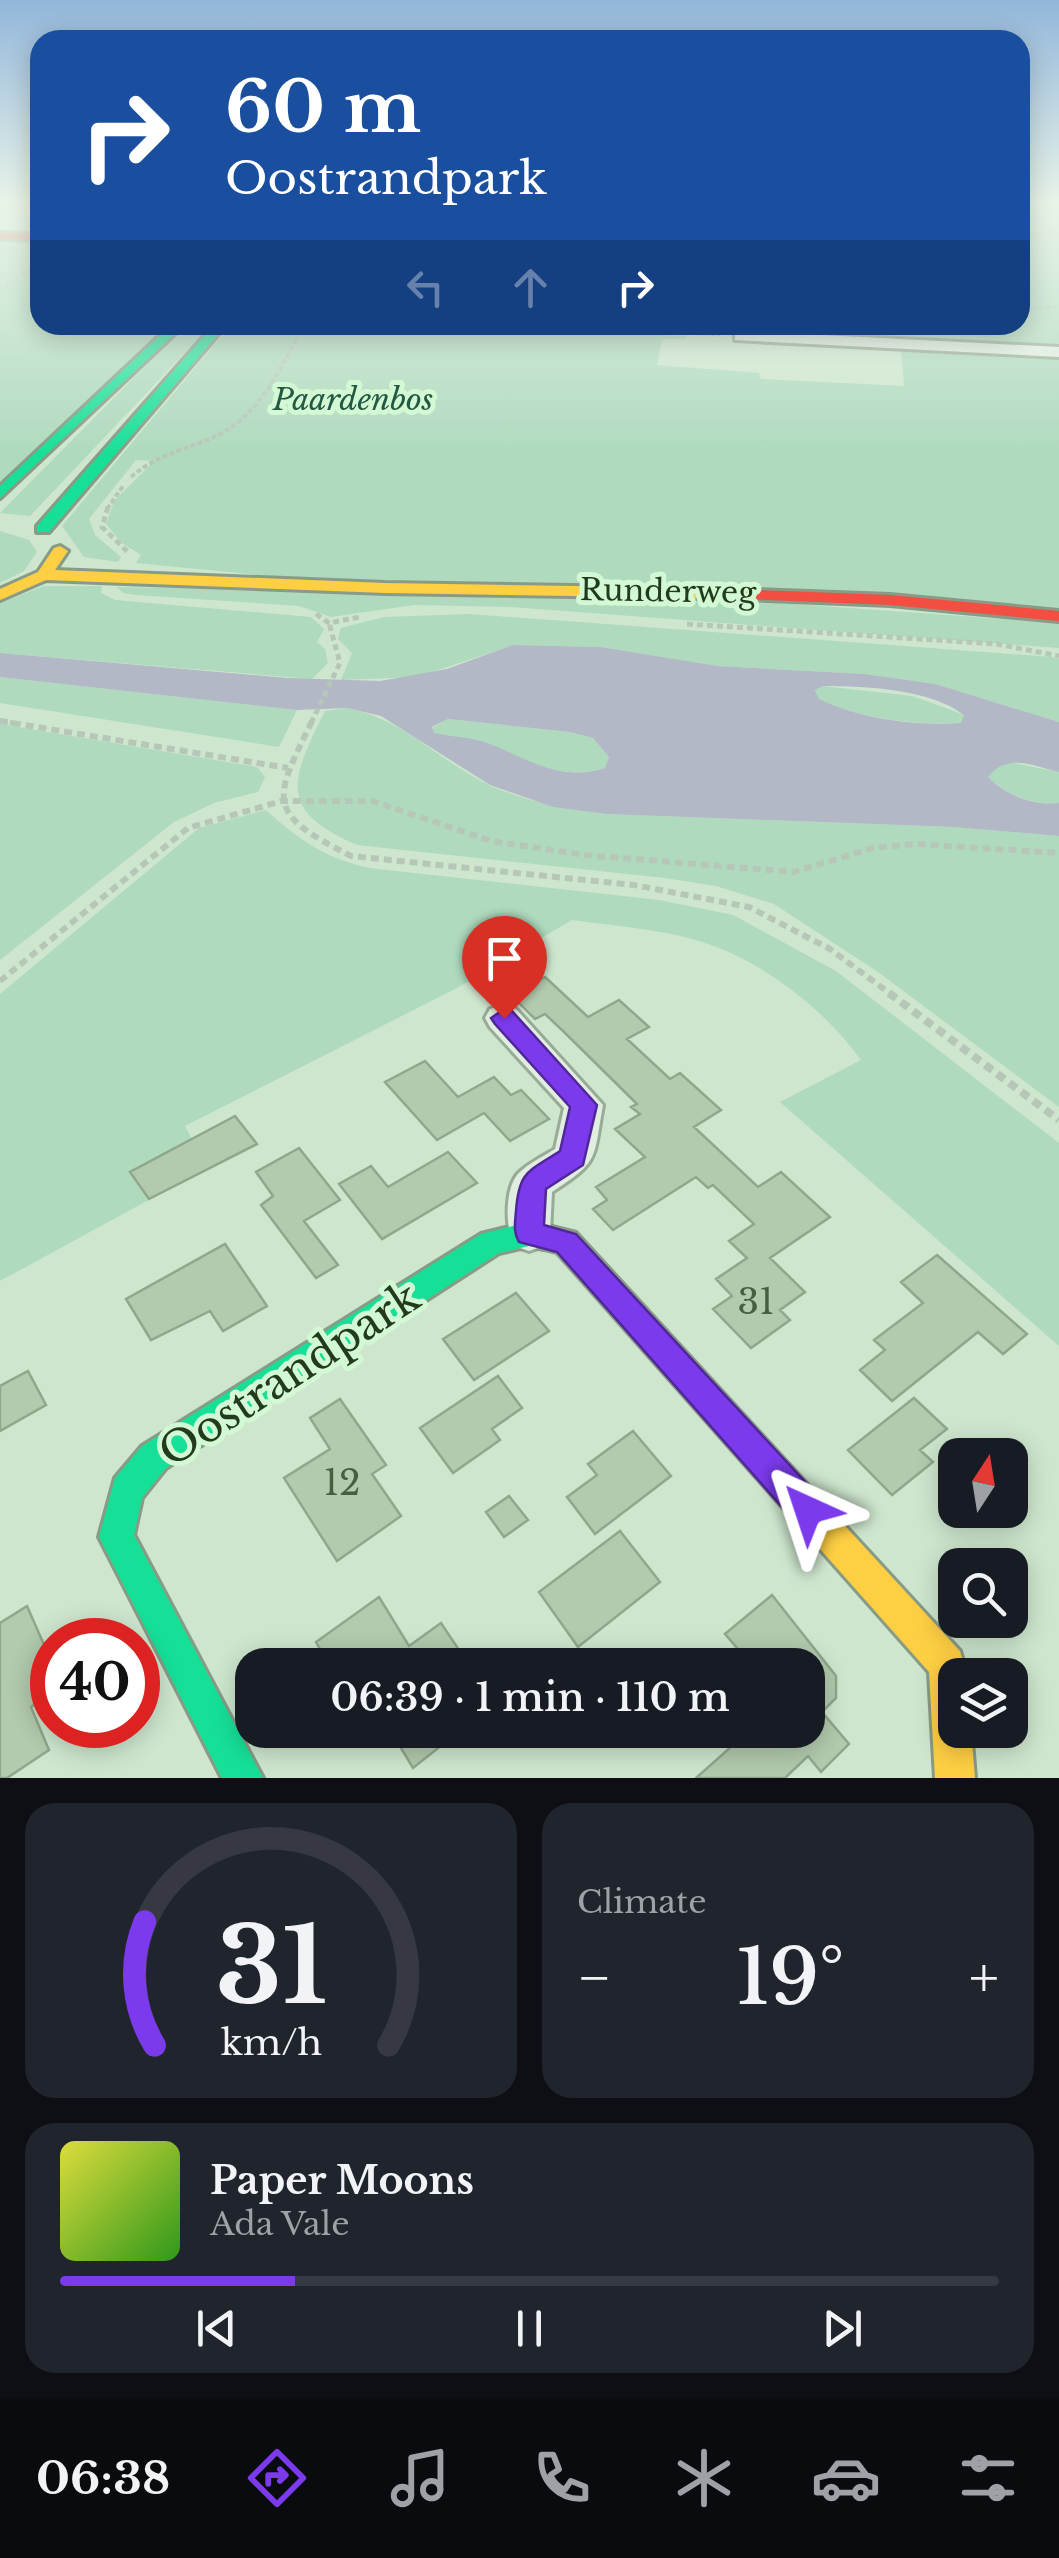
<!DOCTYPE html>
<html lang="en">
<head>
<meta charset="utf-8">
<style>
  :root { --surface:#171b24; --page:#20242c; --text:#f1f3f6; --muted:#9ea1a6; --line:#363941; --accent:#7c3aed }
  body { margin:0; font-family:"Libre Baskerville",serif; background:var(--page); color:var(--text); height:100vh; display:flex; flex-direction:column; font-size:38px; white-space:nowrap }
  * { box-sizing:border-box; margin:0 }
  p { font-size:32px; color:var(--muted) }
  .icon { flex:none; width:55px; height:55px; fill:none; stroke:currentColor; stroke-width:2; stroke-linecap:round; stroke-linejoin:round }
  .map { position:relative; height:1778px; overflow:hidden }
  .drawer { display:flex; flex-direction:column; gap:25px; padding:25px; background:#0d0f14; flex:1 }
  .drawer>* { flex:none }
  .top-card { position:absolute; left:30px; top:30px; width:1000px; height:305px; border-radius:30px; box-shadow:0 5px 25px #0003; background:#1a4fa0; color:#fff; overflow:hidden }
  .needle { width:65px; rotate:12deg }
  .tools { position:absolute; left:938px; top:1438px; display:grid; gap:20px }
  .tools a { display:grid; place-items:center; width:90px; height:90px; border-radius:20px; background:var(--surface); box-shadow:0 5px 25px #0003; font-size:50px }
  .speed { position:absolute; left:30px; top:1618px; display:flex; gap:20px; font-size:50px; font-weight:700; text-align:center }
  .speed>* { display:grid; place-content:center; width:130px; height:130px; border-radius:50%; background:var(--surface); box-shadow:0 5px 25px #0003; line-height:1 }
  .speed .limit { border:15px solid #d22; background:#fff; color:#111 }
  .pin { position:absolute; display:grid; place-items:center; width:85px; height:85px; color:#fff; margin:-102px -42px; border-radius:50% 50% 50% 0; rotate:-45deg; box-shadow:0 0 10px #0007 }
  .pin .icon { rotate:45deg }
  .me { position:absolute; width:110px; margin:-55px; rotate:318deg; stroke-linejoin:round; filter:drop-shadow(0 0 8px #0008) }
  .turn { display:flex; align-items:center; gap:35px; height:210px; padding:0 30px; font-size:45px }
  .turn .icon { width:130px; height:130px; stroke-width:2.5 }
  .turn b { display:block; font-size:70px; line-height:85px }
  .lanes { display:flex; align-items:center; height:95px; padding:0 30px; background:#0003; justify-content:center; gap:50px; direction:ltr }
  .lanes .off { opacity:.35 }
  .big { font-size:75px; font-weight:600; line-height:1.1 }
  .drawer .card { flex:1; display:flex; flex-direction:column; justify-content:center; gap:15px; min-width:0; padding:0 35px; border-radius:30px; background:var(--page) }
  .drawer .dial { align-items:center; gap:0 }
  .dial svg { height:260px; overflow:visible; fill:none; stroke:var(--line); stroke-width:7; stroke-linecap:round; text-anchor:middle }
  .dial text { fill:var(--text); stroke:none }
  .song { display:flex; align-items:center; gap:30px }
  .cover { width:120px; height:120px; border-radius:15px; background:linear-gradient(135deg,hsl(60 70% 55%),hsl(110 70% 35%)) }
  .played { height:10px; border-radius:5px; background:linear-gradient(90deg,var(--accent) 25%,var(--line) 25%) }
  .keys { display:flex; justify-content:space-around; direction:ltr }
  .heat { display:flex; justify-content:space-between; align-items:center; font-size:55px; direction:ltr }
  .drawer .tiles { flex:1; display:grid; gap:25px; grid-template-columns:1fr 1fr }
  .card:last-child { grid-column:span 2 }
  .trip { position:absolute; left:235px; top:1648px; width:590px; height:100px; border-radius:30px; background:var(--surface); box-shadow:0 5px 25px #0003; font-weight:600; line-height:100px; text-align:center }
  .dock { display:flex; height:160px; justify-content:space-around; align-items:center; background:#090b0e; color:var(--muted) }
  .dock .icon { width:70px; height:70px }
  .dock .selected { color:var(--accent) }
  .dock b { font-size:45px; color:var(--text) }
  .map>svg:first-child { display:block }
</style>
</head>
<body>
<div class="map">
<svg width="1059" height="1778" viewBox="0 0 1059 1778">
  <rect width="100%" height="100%" fill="#cee6ce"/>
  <path fill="#afdabe" d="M 1020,206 L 1059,206 L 1059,350 L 528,325 L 1020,325 Z
    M 0,238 L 40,239 L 40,325 L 166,325 L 0,483 Z
    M 186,325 L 211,325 L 30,516 L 0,513 Z
    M 231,325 L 474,325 L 686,336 L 685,339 L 662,339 L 657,365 L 759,373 L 761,379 L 904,386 L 901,350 L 840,347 L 840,343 L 1059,354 L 1059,611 L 269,576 L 136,563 L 141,555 L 122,543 L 106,524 L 114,501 L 154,461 L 136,460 L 89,519 L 95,535 L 121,557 L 118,562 L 84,557 L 62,526 Z
    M 0,531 L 29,540 L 37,552 L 24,571 L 0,583 Z
    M 44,586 L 102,586 L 101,593 L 115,600 L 311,617 L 324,629 L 317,642 L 325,649 L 328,663 L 312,679 L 0,653 L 0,603 Z
    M 117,587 L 667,595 L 1059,623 L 1059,648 L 511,607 L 414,605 L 331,617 L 299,606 L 136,595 L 123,593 Z
    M 469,614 L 1053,657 L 1059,659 L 1059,722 L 934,684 L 865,674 L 718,666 L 601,647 L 514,645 L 417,677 L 341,680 L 352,653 L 338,639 L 341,628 L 384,617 Z
    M 0,677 L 297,710 L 279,747 L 0,703 Z
    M 823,686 L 912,696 L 965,715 L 961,723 C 914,725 861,719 819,699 L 815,689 Z
    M 347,708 C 408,721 438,761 491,786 C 528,802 566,809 606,814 L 953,827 L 1059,836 L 1059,1107 L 878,972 L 774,904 L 716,886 L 665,878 L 357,845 C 276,810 291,780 325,711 Z
    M 448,719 L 570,732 L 593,738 L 609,757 L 605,768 C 550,785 489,745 434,733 L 432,728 Z
    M 0,724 L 257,767 L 265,777 L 258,792 L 214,803 L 174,822 L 0,960 Z
    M 1009,762 L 1059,772 L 1059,803 C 1034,806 1006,794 988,777 L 996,767 Z
    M 266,810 C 299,840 325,858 369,868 L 659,900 L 733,915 L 836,971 L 1059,1143 L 1059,1346 L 780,1102 L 861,1060 C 829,1015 776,972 724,950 C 678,930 621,927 572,920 L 457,988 L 185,1126 L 203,1160 L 200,1172 L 0,1281 L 0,994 L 199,828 Z"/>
  <path fill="#b2b8c6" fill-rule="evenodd" d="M 513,645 L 601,647 L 718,666 L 865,674 L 935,684 L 1059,722 L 1059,772 C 1034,766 1007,752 988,777 C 1006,795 1034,806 1059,803 L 1059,836 L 953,827 L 606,814 L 553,807 L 490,785 L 381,716 L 347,708 L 297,710 L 0,677 L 0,653 L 288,678 L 380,681 L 447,669 ZM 823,686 C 865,686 931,689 964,715 L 961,723 C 914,726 861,719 819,699 L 815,690 ZM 448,719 L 570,732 L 593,738 L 609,757 L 605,768 C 560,782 530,760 490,744 C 473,737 452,737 434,733 L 432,727 Z"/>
  <path fill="#b2caae" stroke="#90a78c" stroke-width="2.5" d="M 545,977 L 588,1017 L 619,1000 L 649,1027 L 627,1039 L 670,1079 L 680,1073 L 721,1110 L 694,1127 L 758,1187 L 781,1172 L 830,1217 L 770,1258 L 805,1292 L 780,1310 L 790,1320 L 751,1348 L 713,1309 L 732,1296 L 716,1279 L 747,1258 L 729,1241 L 754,1224 L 713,1185 L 708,1188 L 696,1177 L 613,1230 L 593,1209 L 607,1200 L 596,1187 L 645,1157 L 615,1129 L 640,1114 L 631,1107 L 637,1104 L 563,1031 L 545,1014 L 535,1019 L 510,994 Z
    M 425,1061 L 458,1097 L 494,1077 L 511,1095 L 521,1090 L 549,1119 L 510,1141 L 484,1113 L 437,1140 L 385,1082 Z
    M 235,1116 L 257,1144 L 149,1199 L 130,1172 Z
    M 299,1148 L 340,1200 L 304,1221 L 338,1265 L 316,1278 L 261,1205 L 273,1196 L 256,1172 Z
    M 448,1152 L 477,1183 L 382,1239 L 339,1184 L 371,1166 L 388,1187 Z
    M 225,1244 L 267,1306 L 223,1331 L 210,1311 L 151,1340 L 126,1299 Z
    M 937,1255 L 1027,1334 L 1003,1354 L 978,1332 L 892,1401 L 860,1370 L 885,1350 L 874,1340 L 923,1303 L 901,1282 Z
    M 516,1293 L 549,1331 L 474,1380 L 443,1339 Z
    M 28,1371 L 46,1405 L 0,1431 L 0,1386 Z
    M 498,1376 L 522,1408 L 492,1429 L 500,1440 L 453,1473 L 420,1428 Z
    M 914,1398 L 947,1429 L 920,1450 L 933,1462 L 892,1495 L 848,1450 Z
    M 340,1399 L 386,1465 L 372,1474 L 401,1516 L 337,1561 L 284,1478 L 330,1449 L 310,1418 Z
    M 633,1431 L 671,1476 L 595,1534 L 567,1497 L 597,1475 L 588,1464 Z
    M 509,1496 L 528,1520 L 504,1537 L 486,1512 Z
    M 620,1531 L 660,1582 L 578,1647 L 539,1592 Z
    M 772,1595 L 836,1676 L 836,1698 L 822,1712 L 849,1744 L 821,1772 L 808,1756 L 785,1778 L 696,1778 L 750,1730 L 808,1730 L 808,1665 L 717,1665 L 737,1648 L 725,1634 Z
    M 379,1597 L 409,1646 L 441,1623 L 469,1665 L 329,1665 L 316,1642 Z
    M 27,1606 L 52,1663 L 52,1693 L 31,1707 L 49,1750 L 7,1778 L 0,1778 L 0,1623 Z
    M 390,1730 L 461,1730 L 413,1768 Z"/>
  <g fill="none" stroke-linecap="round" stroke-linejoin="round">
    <g stroke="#98ab96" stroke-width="6">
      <path id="street" d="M 741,331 L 1059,347 L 1059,357 L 735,340 L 735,332 Z
        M 503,1005 L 516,1009 L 603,1105 C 593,1160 600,1161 552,1192 L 550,1234 L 544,1246 L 529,1251 L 514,1246 C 505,1229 504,1184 521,1171 C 531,1162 544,1156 555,1149 L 564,1108 L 490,1027 L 485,1018 L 490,1009 Z"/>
    </g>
    <g stroke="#889b86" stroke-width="6">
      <path id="fast" d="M 171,325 L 184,325 L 0,498 L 0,486 Z
        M 214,325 L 226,325 L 49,532 L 37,532 L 37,526 Z
        M 529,1222 L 554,1228 L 559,1237 L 554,1246 L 544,1249 L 529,1246 L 499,1253 L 166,1468 L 142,1498 L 134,1535 L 263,1778 L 222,1778 L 99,1537 L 115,1478 L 142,1446 L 481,1234 Z"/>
    </g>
    <g stroke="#889b86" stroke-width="6">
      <path id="slow" d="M 60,546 L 68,551 L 55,570 L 385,583 L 703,588 L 711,593 L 703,598 L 385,593 L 46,580 L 0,600 L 0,589 L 38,572 L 54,548 Z
        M 544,1225 L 576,1233 L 960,1651 L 967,1675 L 955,1675 L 955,1730 L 971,1730 L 975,1778 L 935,1778 L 929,1672 L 557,1252 L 534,1246 L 529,1237 L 534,1228 Z"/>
    </g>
    <g stroke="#889b86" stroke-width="6">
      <path id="jam" d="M 0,233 L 40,234 L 40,240 L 0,239 Z
        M 703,588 L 890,595 L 1059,611 L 1059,621 L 890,605 L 697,597 L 695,593 Z"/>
    </g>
    <path stroke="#b7c7b7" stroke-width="2.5" stroke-dasharray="4 2.5" stroke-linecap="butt" d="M 1038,206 L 1059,254
      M 0,290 L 40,262
      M 1020,309 L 1059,307
      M 496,325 L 720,335
      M 296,340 L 305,325"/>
    <path stroke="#b7c7b7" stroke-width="4" stroke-dasharray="5 2.5" stroke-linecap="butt" d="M 131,477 C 156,455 185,450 214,437 C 257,418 276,376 297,338
      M 107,509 L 123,486"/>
    <path stroke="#b7c7b7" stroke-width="5" stroke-dasharray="6 4" stroke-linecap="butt" d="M 108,507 L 102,527 L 128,552
      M 316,614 L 329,623 L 360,617
      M 687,624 L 997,644 L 1059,656
      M 0,721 L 14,723
      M 311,723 L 340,663 L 329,623"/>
    <path stroke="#b7c7b7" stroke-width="6" stroke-dasharray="8 5" stroke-linecap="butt" d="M 0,721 L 288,768
      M 312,721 C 274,800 263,812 351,856 L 634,885 L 749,907 L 830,949 L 892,995
      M 0,981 L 188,828 L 282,801 L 373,801 L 491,841 L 585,855 L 794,872 L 872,848 L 916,844 L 1059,853"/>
    <path stroke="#b7c7b7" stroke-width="8" stroke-dasharray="9 6" stroke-linecap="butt" d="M 889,993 L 1059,1120"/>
    <use href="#street" fill="#e0eee0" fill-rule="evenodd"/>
    <use href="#fast" fill="#16e098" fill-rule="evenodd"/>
    <use href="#slow" fill="#ffcf43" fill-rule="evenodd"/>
    <use href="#jam" fill="#f24e42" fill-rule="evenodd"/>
  </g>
  <linearGradient id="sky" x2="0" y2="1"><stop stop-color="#92b6da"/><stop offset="0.45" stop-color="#e9f4e9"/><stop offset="1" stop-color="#e9f4e9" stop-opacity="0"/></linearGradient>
  <rect width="1059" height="455" fill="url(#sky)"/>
  <path fill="#7c3aed" stroke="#51269a" stroke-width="2.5" d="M 504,1009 L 512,1011 L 597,1105 L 583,1165 L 546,1189 L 544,1225 L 576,1234 L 820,1498 L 825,1510 L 820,1523 L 808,1528 L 796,1523 L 557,1252 L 519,1242 C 513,1232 515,1223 516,1211 C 519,1171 528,1172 560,1151 L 570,1107 L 495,1024 L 491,1018 Z"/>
  <g text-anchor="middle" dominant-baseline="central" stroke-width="10" stroke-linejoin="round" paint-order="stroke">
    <g font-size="30" font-style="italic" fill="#235942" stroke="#d3f8d4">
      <text x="353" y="399">Paardenbos</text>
    </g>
    <g font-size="30" fill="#233b1d" stroke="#d3f8d4">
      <text transform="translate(668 591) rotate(1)">Runderweg</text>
    </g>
    <g font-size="35" fill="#475f41">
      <text x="756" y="1301">31</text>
      <text x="342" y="1482">12</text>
    </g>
    <g font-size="42" fill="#233b1d" stroke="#d3f8d4">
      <text transform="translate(289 1374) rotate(-33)">Oostrandpark</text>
    </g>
  </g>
</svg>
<div class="tools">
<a><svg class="needle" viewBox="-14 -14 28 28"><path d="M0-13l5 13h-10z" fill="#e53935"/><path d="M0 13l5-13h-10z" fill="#9ea1a6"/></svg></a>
<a><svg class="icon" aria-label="search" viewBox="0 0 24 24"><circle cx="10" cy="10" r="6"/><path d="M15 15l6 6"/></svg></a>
<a><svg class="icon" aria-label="layers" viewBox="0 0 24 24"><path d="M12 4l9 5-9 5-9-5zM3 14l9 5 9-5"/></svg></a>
</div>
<div class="speed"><div class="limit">40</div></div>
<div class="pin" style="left:504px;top:1018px;background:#d93025"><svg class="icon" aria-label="arrive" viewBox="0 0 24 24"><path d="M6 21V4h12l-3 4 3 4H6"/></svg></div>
<svg class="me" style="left:808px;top:1510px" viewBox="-20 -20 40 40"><path d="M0-17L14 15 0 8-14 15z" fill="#7c3aed" stroke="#fff" stroke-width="4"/></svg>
<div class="trip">06:39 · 1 min · 110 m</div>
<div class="top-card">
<div class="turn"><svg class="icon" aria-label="right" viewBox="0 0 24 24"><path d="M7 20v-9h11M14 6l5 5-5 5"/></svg><div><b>60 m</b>Oostrandpark</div></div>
<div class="lanes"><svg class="icon off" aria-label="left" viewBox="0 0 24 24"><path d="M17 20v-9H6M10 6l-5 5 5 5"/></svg><svg class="icon off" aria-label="ahead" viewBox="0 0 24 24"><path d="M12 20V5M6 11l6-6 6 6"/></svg><svg class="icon" aria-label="right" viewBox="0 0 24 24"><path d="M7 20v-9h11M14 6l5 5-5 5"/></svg></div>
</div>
</div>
<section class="drawer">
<div class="tiles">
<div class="card dial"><svg viewBox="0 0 100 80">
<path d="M14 69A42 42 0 1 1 86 69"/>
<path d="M14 69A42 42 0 0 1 11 31" stroke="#7c3aed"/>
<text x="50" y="56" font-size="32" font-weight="700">31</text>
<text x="50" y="72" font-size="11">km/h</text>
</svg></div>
<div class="card"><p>Climate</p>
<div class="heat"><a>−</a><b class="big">19°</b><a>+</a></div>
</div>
<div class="card">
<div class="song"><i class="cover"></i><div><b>Paper Moons</b><p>Ada Vale</p></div></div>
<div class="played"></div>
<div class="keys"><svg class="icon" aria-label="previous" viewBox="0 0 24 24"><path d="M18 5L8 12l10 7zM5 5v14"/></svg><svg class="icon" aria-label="pause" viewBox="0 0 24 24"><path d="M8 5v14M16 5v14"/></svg><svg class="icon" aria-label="next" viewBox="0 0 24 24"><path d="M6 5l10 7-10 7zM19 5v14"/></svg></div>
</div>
</div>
</section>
<nav class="dock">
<b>06:38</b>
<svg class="icon selected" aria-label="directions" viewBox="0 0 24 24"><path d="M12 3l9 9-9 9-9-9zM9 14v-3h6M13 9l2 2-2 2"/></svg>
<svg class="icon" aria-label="music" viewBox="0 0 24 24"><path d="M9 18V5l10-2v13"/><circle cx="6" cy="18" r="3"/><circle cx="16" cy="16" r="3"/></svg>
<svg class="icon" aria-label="phone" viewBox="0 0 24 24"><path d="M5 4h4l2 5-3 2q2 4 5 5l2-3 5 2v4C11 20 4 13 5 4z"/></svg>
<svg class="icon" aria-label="climate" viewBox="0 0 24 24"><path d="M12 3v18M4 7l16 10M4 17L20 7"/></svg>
<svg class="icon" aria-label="car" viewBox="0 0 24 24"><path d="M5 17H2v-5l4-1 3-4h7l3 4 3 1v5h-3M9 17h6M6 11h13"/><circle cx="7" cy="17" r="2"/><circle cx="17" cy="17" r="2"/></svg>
<svg class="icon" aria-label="filters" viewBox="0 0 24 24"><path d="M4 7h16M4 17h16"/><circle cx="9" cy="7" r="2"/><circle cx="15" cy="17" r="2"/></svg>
</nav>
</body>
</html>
